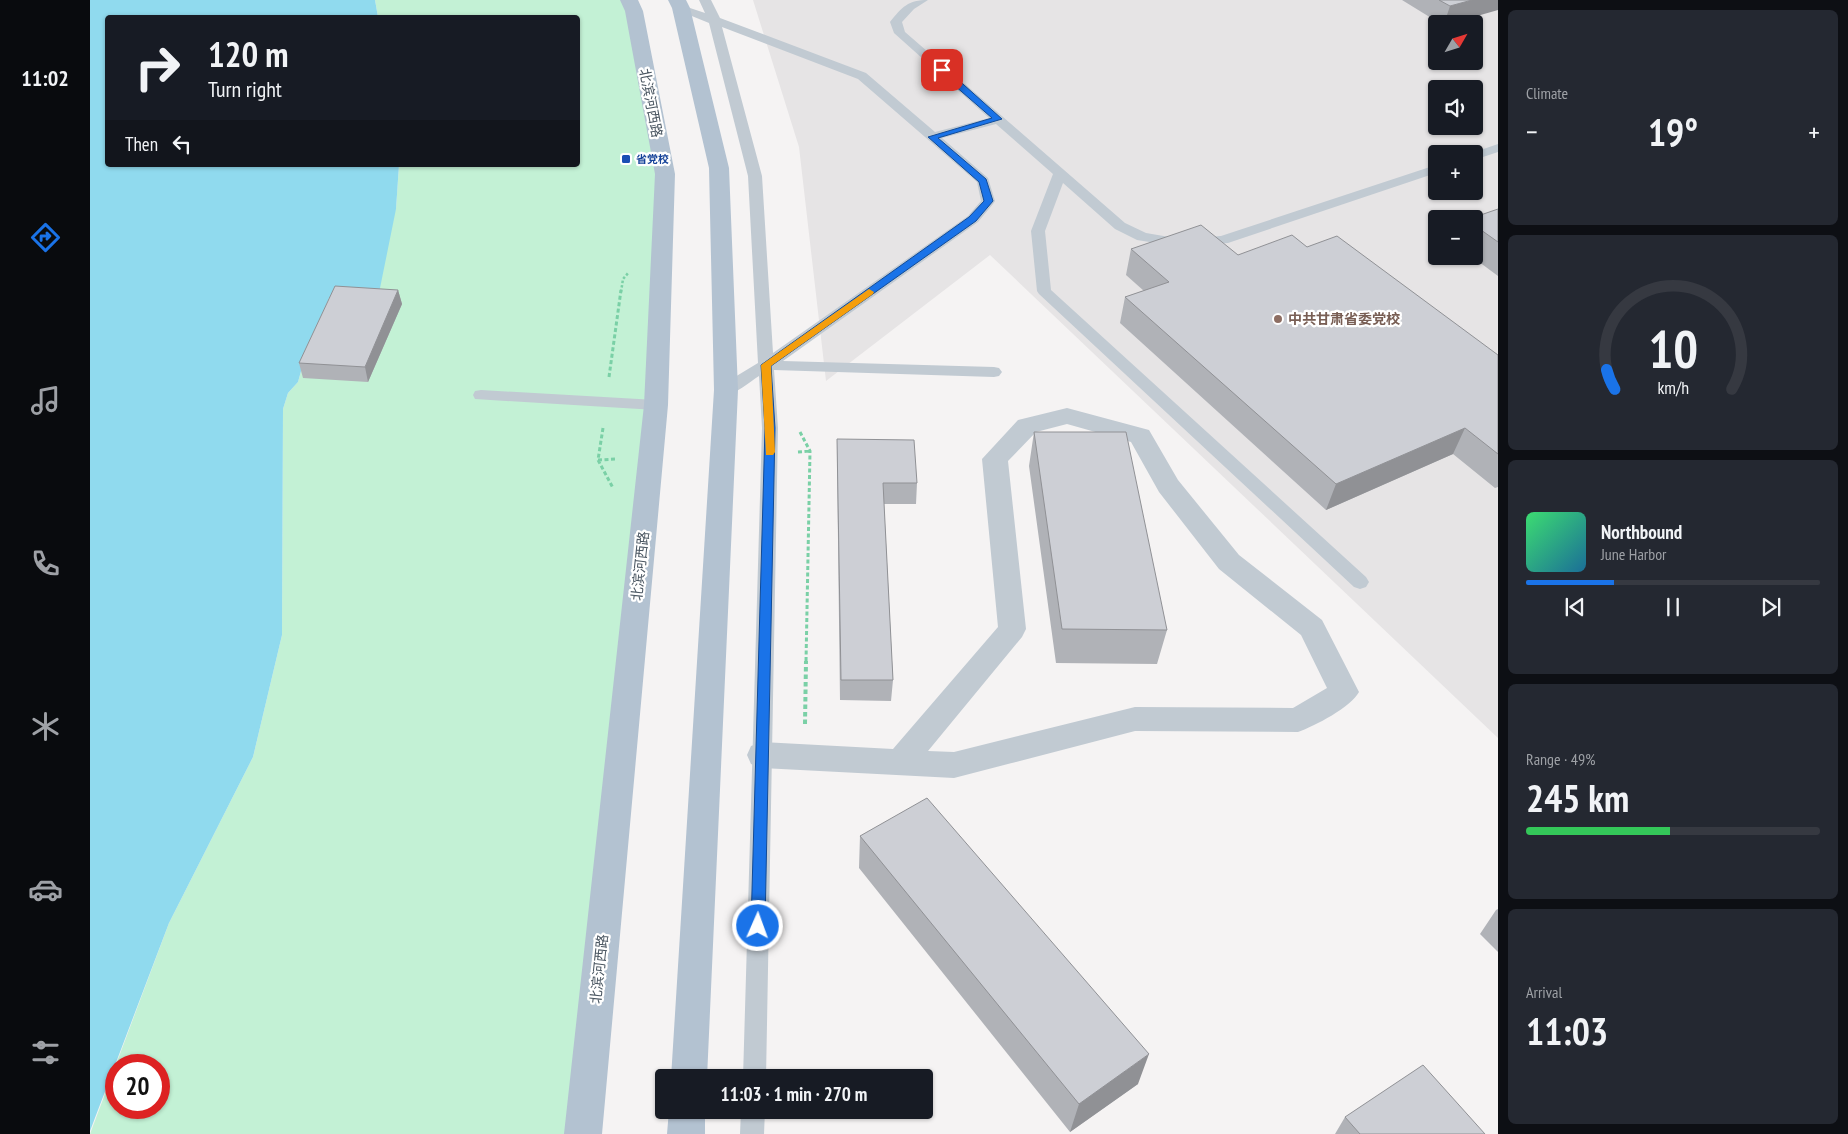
<!DOCTYPE html>
<html lang="en">
<head>
<meta charset="utf-8">
<style>
  :root { --surface:#171b24; --page:#242831; --text:#f1f3f6; --muted:#9ea1a6; --line:#363941; --accent:#1a73e8 }
  body { margin:0; font-family:"PT Sans Narrow","Noto Sans SC",sans-serif; background:var(--page); color:var(--text); height:100vh; display:flex; flex-direction:column; font-size:19px; white-space:nowrap }
  * { box-sizing:border-box; margin:0 }
  p { font-size:16px; color:var(--muted) }
  .icon { flex:none; width:28px; height:28px; fill:none; stroke:currentColor; stroke-width:2; stroke-linecap:round; stroke-linejoin:round }
  .map { position:relative; flex:1; overflow:hidden }
  .details { display:flex; flex-direction:column; gap:10px; padding:10px; background:#0d0f14; width:350px }
  .details>* { flex:none }
  .guide { position:absolute; left:15px; top:15px; width:475px; height:152px; border-radius:5px; box-shadow:0 1px 4px #0004; background:#171b24; color:var(--text); overflow:hidden }
  .needle { width:32px; rotate:51deg }
  .fabs { position:absolute; left:1338px; top:15px; display:grid; gap:10px }
  .fabs a { display:grid; place-items:center; width:55px; height:55px; border-radius:5px; background:var(--surface); box-shadow:0 1px 4px #0004; font-size:25px }
  .speed { position:absolute; left:15px; top:1054px; display:flex; gap:10px; font-size:25px; font-weight:700; text-align:center }
  .speed>* { display:grid; place-content:center; width:65px; height:65px; border-radius:50%; background:var(--surface); box-shadow:0 1px 4px #0004; line-height:1 }
  .speed .limit { border:8px solid #d22; background:#fff; color:#111 }
  .pin { position:absolute; display:grid; place-items:center; width:42px; height:42px; color:#fff; margin:-21px; border-radius:10px; box-shadow:0 2px 8px #0006 }
  .me { position:absolute; width:55px; margin:-28px; rotate:2deg; stroke-linejoin:round; filter:drop-shadow(0 0 4px #0008) }
  .turn { display:flex; align-items:center; gap:18px; height:105px; padding:0 20px; font-size:22px }
  .turn .icon { width:65px; height:65px; stroke-width:2.5 }
  .turn b { display:block; font-size:35px; line-height:42px }
  .then { display:flex; align-items:center; height:48px; padding:0 20px; background:#0003; gap:10px; font-size:19px }
  .big { font-size:38px; font-weight:600; line-height:1.1 }
  .details .tile { flex:1; display:flex; flex-direction:column; justify-content:center; gap:8px; min-width:0; padding:0 18px; border-radius:8px; background:var(--page) }
  .details .dial { align-items:center; gap:0 }
  .dial svg { height:130px; overflow:visible; fill:none; stroke:var(--line); stroke-width:7; stroke-linecap:round; text-anchor:middle }
  .dial text { fill:var(--text); stroke:none }
  .song { display:flex; align-items:center; gap:15px }
  .cover { width:60px; height:60px; border-radius:8px; background:linear-gradient(135deg,hsl(140 70% 55%),hsl(200 70% 35%)) }
  .played { height:5px; border-radius:2px; background:linear-gradient(90deg,var(--accent) 30%,var(--line) 30%) }
  .keys { display:flex; justify-content:space-around; direction:ltr }
  .heat { display:flex; justify-content:space-between; align-items:center; font-size:28px; direction:ltr }
  .charge { height:8px; border-radius:4px; background:linear-gradient(90deg,#34c759 49%,var(--line) 0) }
  .trip { position:absolute; left:565px; top:1069px; width:278px; height:50px; border-radius:5px; background:var(--surface); box-shadow:0 1px 4px #0004; font-weight:600; line-height:50px; text-align:center }
  main { display:flex; flex:1; min-height:0 }
  .dock { display:flex; flex-direction:column; width:90px; justify-content:space-around; align-items:center; background:#090b0e; color:var(--muted) }
  .dock .icon { width:35px; height:35px }
  .dock .selected { color:var(--accent) }
  .dock b { font-size:22px; color:var(--text) }
  .map>svg:first-child { display:block }
</style>
</head>
<body>
<main>
<nav class="dock">
<b>11:02</b>
<svg class="icon selected" aria-label="directions" viewBox="0 0 24 24"><path d="M12 3l9 9-9 9-9-9zM9 14v-3h6M13 9l2 2-2 2"/></svg>
<svg class="icon" aria-label="music" viewBox="0 0 24 24"><path d="M9 18V5l10-2v13"/><circle cx="6" cy="18" r="3"/><circle cx="16" cy="16" r="3"/></svg>
<svg class="icon" aria-label="phone" viewBox="0 0 24 24"><path d="M5 4h4l2 5-3 2q2 4 5 5l2-3 5 2v4C11 20 4 13 5 4z"/></svg>
<svg class="icon" aria-label="climate" viewBox="0 0 24 24"><path d="M12 3v18M4 7l16 10M4 17L20 7"/></svg>
<svg class="icon" aria-label="car" viewBox="0 0 24 24"><path d="M5 17H2v-5l4-1 3-4h7l3 4 3 1v5h-3M9 17h6M6 11h13"/><circle cx="7" cy="17" r="2"/><circle cx="17" cy="17" r="2"/></svg>
<svg class="icon" aria-label="filters" viewBox="0 0 24 24"><path d="M4 7h16M4 17h16"/><circle cx="9" cy="7" r="2"/><circle cx="15" cy="17" r="2"/></svg>
</nav>
<div class="map">
<svg width="1408" height="1134" viewBox="0 0 1408 1134">
  <rect width="100%" height="100%" fill="#f5f3f3"/>
  <path fill="#e6e4e5" fill-rule="evenodd" d="M 663,0 L 1408,0 L 1408,738 L 900,255 L 736,381 L 709,147 ZM 1346,24 L 1384,24 L 1384,61 L 1346,61 ZM 1346,89 L 1384,89 L 1384,126 L 1346,126 ZM 1346,154 L 1384,154 L 1384,191 L 1346,191 ZM 1346,219 L 1384,219 L 1384,256 L 1346,256 Z"/>
  <path fill="#c3f1d5" fill-rule="evenodd" d="M 285,0 L 539,0 L 575,174 L 493,1134 L 0,1134 L 79,923 L 163,757 L 192,635 L 193,409 L 198,393 L 208,382 L 215,357 L 239,298 L 254,297 L 306,209 L 309,165 L 488,165 L 488,18 L 288,17 ZM 26,1065 L 69,1065 L 69,1108 L 26,1108 Z"/>
  <path fill="#90daee" d="M 0,0 L 285,0 L 288,17 L 18,18 L 18,165 L 309,165 L 306,209 L 288,298 L 254,297 L 239,298 L 215,357 L 208,382 L 198,393 L 193,409 L 192,635 L 163,757 L 79,923 L 0,1131 Z"/>
  <g fill="none" stroke-linecap="round" stroke-linejoin="round">
    <path stroke="#7ad0a6" stroke-width="2.5" stroke-dasharray="2.5 2" stroke-linecap="butt" d="M 531,292 L 533,279 L 539,272"/>
    <path stroke="#7ad0a6" stroke-width="3" stroke-dasharray="4 2.5" stroke-linecap="butt" d="M 519,377 L 531,290
      M 513,428 L 508,460 L 523,488
      M 710,432 L 720,451 L 716,662
      M 708,452 L 720,451
      M 508,460 L 527,459"/>
    <path stroke="#7ad0a6" stroke-width="4" stroke-dasharray="4.5 3" stroke-linecap="butt" d="M 715,724 L 716,661"/>
    <path fill="#c1cad2" fill-rule="evenodd" d="M 609,0 L 621,0 L 630,18 L 776,73 L 845,132 L 899,118 L 804,33 L 800,22 C 812,7 818,0 838,0 L 824,9 L 812,22 L 815,32 L 1035,223 L 1056,233 L 1091,239 L 1131,236 L 1346,165 L 1346,173 L 1138,243 L 1091,247 L 1047,240 L 1025,229 L 973,183 L 955,231 L 961,290 L 1276,577 L 1279,582 L 1276,587 L 1270,589 L 1264,587 L 949,294 L 947,291 L 941,231 L 963,174 L 906,124 L 852,138 L 898,178 L 905,201 L 903,204 L 888,222 L 693,361 L 904,367 L 909,368 L 912,372 L 909,376 L 904,377 L 684,370 L 688,428 L 676,1078 L 653,1078 L 672,428 L 669,376 C 658,383 644,397 630,394 L 628,390 L 630,386 L 668,363 L 658,176 L 619,23 L 587,10 L 585,8 L 591,5 L 615,13 ZM 632,27 L 768,79 L 887,182 L 891,201 L 878,216 L 683,353 L 672,176 Z
      M 1408,144 L 1408,152 L 1384,160 L 1384,154 L 1379,154 Z
      M 391,390 L 566,400 L 572,401 L 574,405 L 572,409 L 566,410 L 385,399 L 383,395 L 385,391 Z
      M 651,1110 L 675,1110 L 674,1134 L 650,1134 Z"/>
    <path fill="#c1cad2" fill-rule="evenodd" d="M 977,408 L 1059,430 L 1088,480 L 1149,555 L 1232,620 L 1269,692 C 1261,707 1225,726 1208,732 L 1045,731 L 864,778 L 672,768 L 661,764 L 657,755 L 661,746 L 672,742 L 803,749 L 908,627 L 892,459 L 928,420 ZM 977,424 L 1041,442 L 1069,492 L 1129,569 L 1211,635 L 1237,688 L 1203,708 L 1045,707 L 864,752 L 838,751 L 932,637 L 936,629 L 918,461 L 946,432 Z"/>
    <path fill="#b3c2d1" fill-rule="evenodd" d="M 530,0 L 548,0 L 553,11 L 585,174 L 578,405 L 512,1134 L 474,1134 L 554,405 L 565,174 L 535,11 Z
      M 578,0 L 596,0 L 600,8 L 639,168 L 648,390 L 617,1078 L 581,1078 L 624,390 L 619,168 L 582,8 Z
      M 579,1110 L 615,1110 L 615,1134 L 577,1134 Z"/>
  </g>
  <path fill="#b0b2b7" d="M 1312,0 L 1408,0 L 1359,24 L 1351,24 Z
    M 1408,209 L 1408,276 L 1381,256 L 1384,256 L 1384,219 Z
    M 1217,247 L 1408,355 L 1408,487 L 1405,488 L 1363,454 L 1236,510 L 1030,323 L 1035,297 L 1054,291 L 1036,275 L 1041,249 L 1148,255 Z
    M 308,290 L 312,304 L 278,382 L 213,378 L 209,363 Z
    M 944,432 L 1077,630 L 1067,664 L 966,663 L 939,466 Z
    M 747,439 L 827,483 L 826,504 L 794,504 L 803,680 L 801,701 L 750,700 L 747,460 Z
    M 770,836 L 1048,1084 L 980,1132 L 769,868 Z
    M 1408,909 L 1408,952 L 1390,934 L 1406,910 Z
    M 1255,1117 L 1395,1134 L 1245,1134 Z"/>
  <path fill="#909195" d="M 1382,0 L 1408,0 L 1408,10 L 1359,24 L 1354,24 L 1360,6 Z
    M 308,290 L 312,304 L 278,382 L 275,367 Z
    M 1375,428 L 1363,454 L 1236,510 L 1246,484 Z
    M 1059,1054 L 1048,1084 L 980,1132 L 989,1104 Z"/>
  <path fill="#cdcfd5" stroke="#909195" d="M 1349,0 L 1382,0 L 1360,6 Z
    M 1408,209 L 1408,242 L 1384,225 L 1384,219 L 1379,219 Z
    M 1111,225 L 1148,255 L 1202,235 L 1217,247 L 1247,236 L 1408,355 L 1408,454 L 1375,428 L 1246,484 L 1035,297 L 1079,282 L 1041,249 Z
    M 245,286 L 308,290 L 275,367 L 209,363 Z
    M 944,432 L 1036,432 L 1077,630 L 972,629 Z
    M 747,439 L 824,440 L 827,483 L 793,483 L 803,680 L 751,680 Z
    M 837,798 L 1059,1054 L 989,1104 L 770,836 Z
    M 1333,1065 L 1395,1134 L 1270,1134 L 1255,1117 Z"/>
  <path fill="#1a73e8" stroke="#114b97" d="M 849,68 L 855,68 L 912,119 L 848,138 L 896,179 L 903,201 L 886,221 L 681,366 L 685,428 L 675,926 L 673,930 L 668,932 L 663,930 L 661,926 L 675,428 L 671,365 L 879,217 L 894,201 L 889,182 L 838,137 L 902,118 L 849,72 Z"/>
  <path fill="#f59e0b" d="M 779,289 L 784,292 L 783,294 L 681,366 L 685,452 L 683,455 L 676,455 L 671,365 Z"/>
  <rect fill="#1a4fb4" stroke="#fff" stroke-width="2" x="531" y="154" width="10" height="10" rx="2.5"/>
  <circle fill="#8d6e63" stroke="#fff" stroke-width="2" cx="1188" cy="319" r="5"/>
  <g text-anchor="middle" dominant-baseline="central" stroke-width="4.5" stroke-linejoin="round" paint-order="stroke">
    <g font-size="11" font-weight="bold" fill="#164399" stroke="#fff" text-anchor="start">
      <text x="546" y="159">省党校</text>
    </g>
    <g font-size="14" fill="#4a5661" stroke="#fff">
      <text transform="translate(561 103) rotate(79)">北滨河西路</text>
      <text transform="translate(550 566) rotate(-84)">北滨河西路</text>
      <text transform="translate(509 969) rotate(-84)">北滨河西路</text>
    </g>
    <g font-size="14" font-weight="bold" fill="#785e54" stroke="#fff" text-anchor="start">
      <text x="1198" y="319">中共甘肃省委党校</text>
    </g>
  </g>
</svg>
<div class="fabs">
<a><svg class="needle" viewBox="-14 -14 28 28"><path d="M0-13l5 13h-10z" fill="#e53935"/><path d="M0 13l5-13h-10z" fill="#9ea1a6"/></svg></a>
<a><svg class="icon" aria-label="sound" viewBox="0 0 24 24"><path d="M4 9h4l5-4v14l-5-4H4zM17 9q2 3 0 6"/></svg></a>
<a>+</a>
<a>−</a>
</div>
<div class="speed"><div class="limit">20</div></div>
<div class="pin" style="left:852px;top:70px;background:#d93025"><svg class="icon" aria-label="arrive" viewBox="0 0 24 24"><path d="M6 21V4h12l-3 4 3 4H6"/></svg></div>
<svg class="me" style="left:668px;top:926px" viewBox="-20 -20 40 40"><circle r="17" fill="#1a73e8" stroke="#fff" stroke-width="3"/><path d="M0-11L8 9 0 5-8 9z" fill="#fff"/></svg>
<div class="trip">11:03 · 1 min · 270 m</div>
<div class="guide">
<div class="turn"><svg class="icon" aria-label="right" viewBox="0 0 24 24"><path d="M7 20v-9h11M14 6l5 5-5 5"/></svg><div><b>120 m</b>Turn right</div></div>
<div class="then">Then<svg class="icon" aria-label="left" viewBox="0 0 24 24"><path d="M17 20v-9H6M10 6l-5 5 5 5"/></svg></div>
</div>
</div>
<section class="details">
<div class="tile"><p>Climate</p>
<div class="heat"><a>−</a><b class="big">19°</b><a>+</a></div>
</div>
<div class="tile dial"><svg viewBox="0 0 100 80">
<path d="M14 69A42 42 0 1 1 86 69"/>
<path d="M14 69A42 42 0 0 1 9 57" stroke="#1a73e8"/>
<text x="50" y="56" font-size="32" font-weight="700">10</text>
<text x="50" y="72" font-size="11">km/h</text>
</svg></div>
<div class="tile">
<div class="song"><i class="cover"></i><div><b>Northbound</b><p>June Harbor</p></div></div>
<div class="played"></div>
<div class="keys"><svg class="icon" aria-label="previous" viewBox="0 0 24 24"><path d="M18 5L8 12l10 7zM5 5v14"/></svg><svg class="icon" aria-label="pause" viewBox="0 0 24 24"><path d="M8 5v14M16 5v14"/></svg><svg class="icon" aria-label="next" viewBox="0 0 24 24"><path d="M6 5l10 7-10 7zM19 5v14"/></svg></div>
</div>
<div class="tile"><p>Range · 49%</p><b class="big">245 km</b><div class="charge"></div></div>
<div class="tile"><p>Arrival</p><b class="big">11:03</b></div>
</section>
</main>
</body>
</html>
